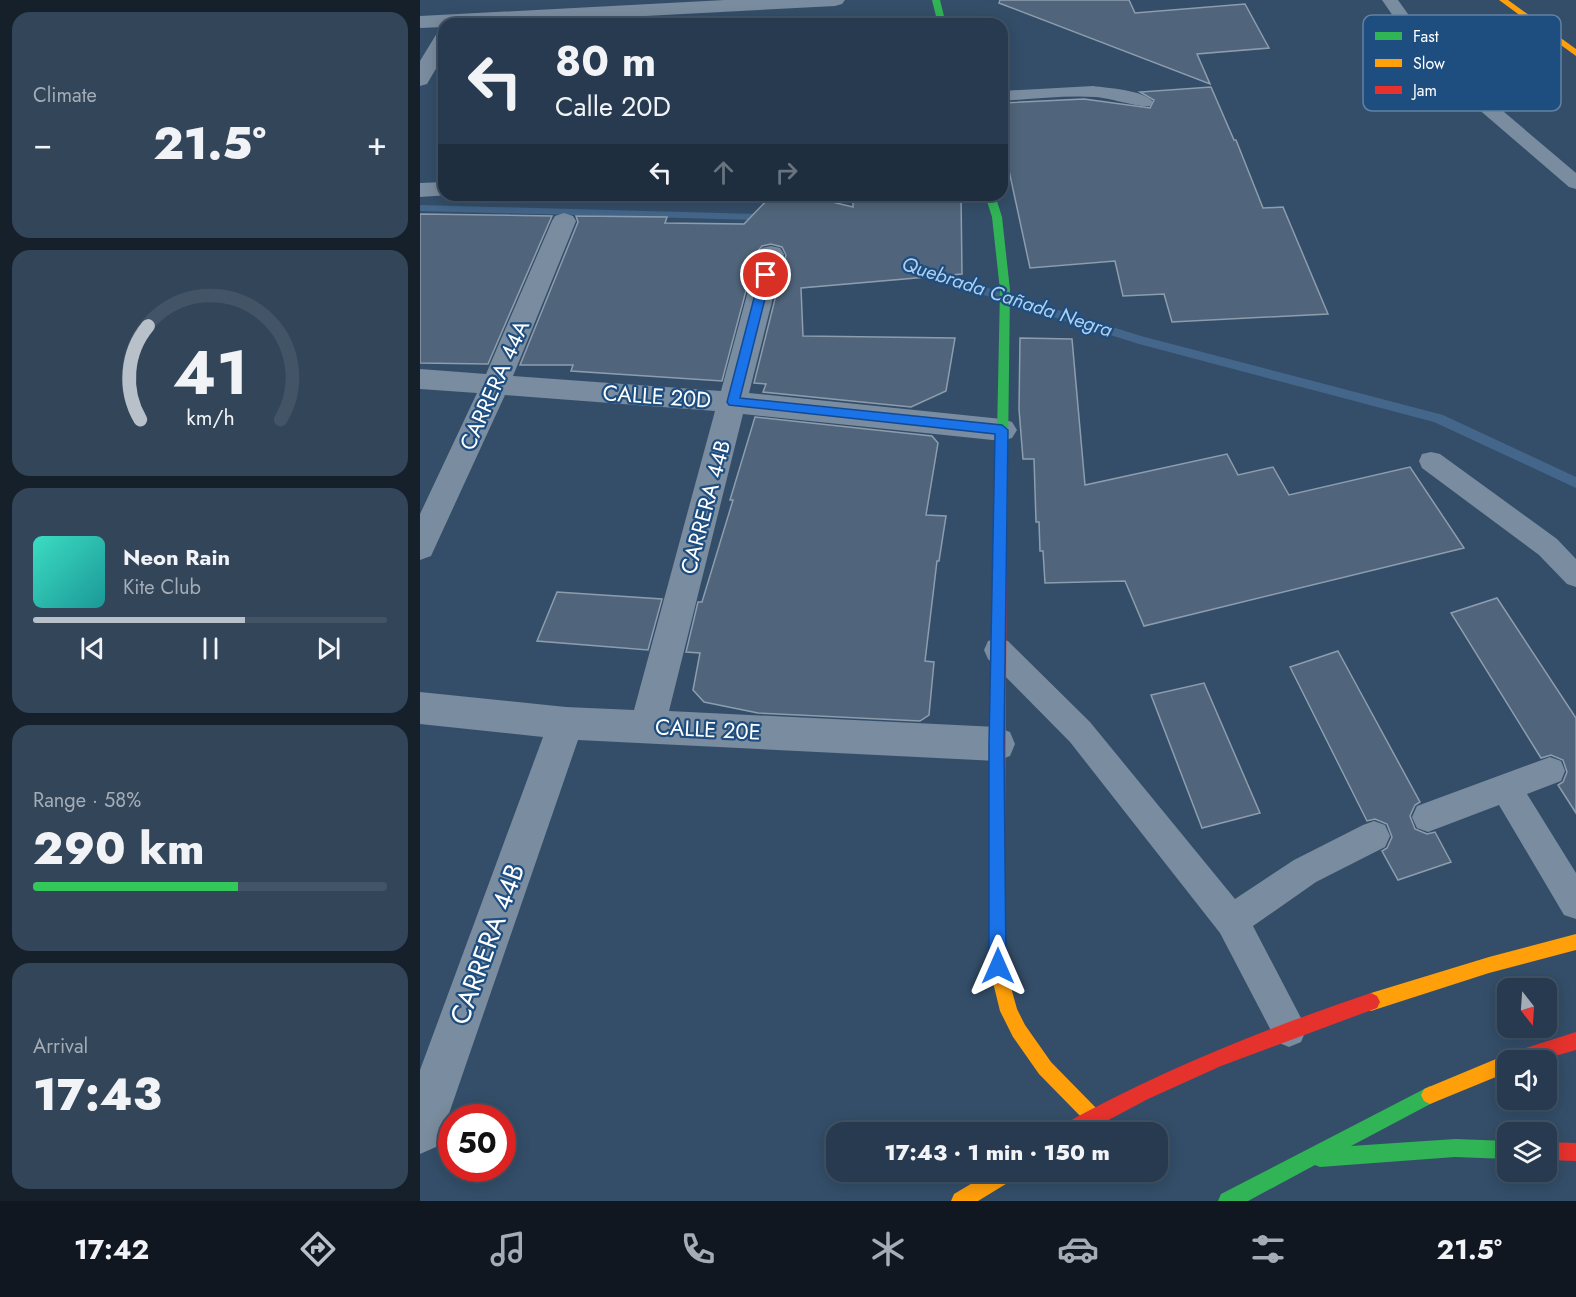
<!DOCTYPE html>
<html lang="en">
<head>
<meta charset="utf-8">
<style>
  :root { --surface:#273a4f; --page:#334559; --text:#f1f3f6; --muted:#a4adb7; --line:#435466; --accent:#b8c1ca }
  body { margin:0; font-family:Jost,sans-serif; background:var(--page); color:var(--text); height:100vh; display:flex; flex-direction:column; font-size:22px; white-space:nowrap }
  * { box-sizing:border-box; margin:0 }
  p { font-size:20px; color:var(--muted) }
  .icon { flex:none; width:33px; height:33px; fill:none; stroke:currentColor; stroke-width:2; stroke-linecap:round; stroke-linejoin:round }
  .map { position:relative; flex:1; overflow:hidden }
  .panel { display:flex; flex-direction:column; gap:12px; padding:12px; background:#15202b; width:420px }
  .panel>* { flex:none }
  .guide { position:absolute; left:18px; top:18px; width:570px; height:183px; border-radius:18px; box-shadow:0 3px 15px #0003,0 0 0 2px var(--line); background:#273a4f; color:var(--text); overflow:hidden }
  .needle { width:39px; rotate:163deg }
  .tools { position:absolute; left:1077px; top:978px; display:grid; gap:12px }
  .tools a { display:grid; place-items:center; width:60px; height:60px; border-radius:12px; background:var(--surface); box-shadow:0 3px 15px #0003,0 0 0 2px var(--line); font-size:30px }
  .speed { position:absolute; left:18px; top:1104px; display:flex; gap:12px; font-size:30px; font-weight:700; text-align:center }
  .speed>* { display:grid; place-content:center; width:78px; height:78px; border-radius:50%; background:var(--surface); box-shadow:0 3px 15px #0003,0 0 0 2px var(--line); line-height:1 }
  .speed .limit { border:9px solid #d22; background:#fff; color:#111 }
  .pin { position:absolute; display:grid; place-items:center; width:51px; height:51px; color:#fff; margin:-26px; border:3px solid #fff; border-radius:50%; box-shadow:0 2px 6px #0007 }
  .me { position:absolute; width:66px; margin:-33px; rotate:0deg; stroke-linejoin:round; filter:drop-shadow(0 0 4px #0008) }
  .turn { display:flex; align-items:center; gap:21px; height:126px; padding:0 18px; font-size:27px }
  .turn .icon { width:78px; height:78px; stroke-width:2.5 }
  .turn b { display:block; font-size:42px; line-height:51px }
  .lanes { display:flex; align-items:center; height:57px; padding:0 18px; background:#0003; justify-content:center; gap:30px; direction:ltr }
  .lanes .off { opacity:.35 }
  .big { font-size:45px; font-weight:800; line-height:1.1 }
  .panel .tile { flex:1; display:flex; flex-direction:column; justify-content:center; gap:9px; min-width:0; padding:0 21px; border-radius:18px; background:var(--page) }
  .panel .dial { align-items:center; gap:0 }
  .dial svg { height:156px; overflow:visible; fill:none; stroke:var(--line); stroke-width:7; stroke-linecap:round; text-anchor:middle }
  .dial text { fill:var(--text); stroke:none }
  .song { display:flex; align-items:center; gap:18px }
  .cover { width:72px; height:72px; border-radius:9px; background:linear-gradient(135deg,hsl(170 70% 55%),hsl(180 70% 35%)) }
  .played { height:6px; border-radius:3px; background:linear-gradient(90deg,var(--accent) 60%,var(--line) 60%) }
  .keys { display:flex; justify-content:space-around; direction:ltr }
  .heat { display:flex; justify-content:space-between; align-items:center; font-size:33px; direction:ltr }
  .charge { height:9px; border-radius:4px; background:linear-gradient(90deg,#34c759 58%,var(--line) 0) }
  .trip { position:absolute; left:406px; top:1122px; width:342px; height:60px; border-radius:18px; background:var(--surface); box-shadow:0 3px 15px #0003,0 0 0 2px var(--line); font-weight:800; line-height:60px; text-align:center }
  .tabs { display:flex; height:96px; justify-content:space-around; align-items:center; background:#101720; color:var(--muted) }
  .tabs .icon { width:42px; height:42px }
  .tabs .active { color:var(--accent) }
  .tabs b { font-size:27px; color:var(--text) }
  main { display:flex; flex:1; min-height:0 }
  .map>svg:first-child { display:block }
</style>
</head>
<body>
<main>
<section class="panel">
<div class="tile"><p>Climate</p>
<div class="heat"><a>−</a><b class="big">21.5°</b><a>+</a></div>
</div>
<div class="tile dial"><svg viewBox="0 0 100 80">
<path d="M14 69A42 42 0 1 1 86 69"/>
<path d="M14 69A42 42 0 0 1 18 21" stroke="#b8c1ca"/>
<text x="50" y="56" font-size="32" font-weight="700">41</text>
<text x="50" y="72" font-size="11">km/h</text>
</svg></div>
<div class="tile">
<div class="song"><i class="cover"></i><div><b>Neon Rain</b><p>Kite Club</p></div></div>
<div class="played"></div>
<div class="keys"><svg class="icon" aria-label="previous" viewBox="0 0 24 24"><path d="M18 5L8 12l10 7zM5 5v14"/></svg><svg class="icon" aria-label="pause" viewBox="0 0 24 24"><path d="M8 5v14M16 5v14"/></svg><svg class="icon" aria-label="next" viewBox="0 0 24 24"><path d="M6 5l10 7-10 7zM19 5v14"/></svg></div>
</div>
<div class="tile"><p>Range · 58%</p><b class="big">290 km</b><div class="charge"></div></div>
<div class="tile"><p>Arrival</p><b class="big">17:43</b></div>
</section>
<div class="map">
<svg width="1156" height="1201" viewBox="0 0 1156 1201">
  <rect width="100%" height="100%" fill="#344e69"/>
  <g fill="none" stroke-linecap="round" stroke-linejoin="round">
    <path fill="#43668a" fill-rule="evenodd" d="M 0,205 L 337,214 L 356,221 L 350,224 L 336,220 L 0,211 Z
      M 498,266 L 721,336 L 1023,415 L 1156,477 L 1156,488 L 1014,422 L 719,344 L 494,273 L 494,267 Z"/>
  </g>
  <path fill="#50657b" stroke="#8d9dae" stroke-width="1.5" d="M 580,0 L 709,0 L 715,13 L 825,4 L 849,48 L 777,54 L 790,84 L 579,3 Z
    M 791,87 L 814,140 L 816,140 L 843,208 L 863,207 L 908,314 L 752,322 L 744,294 L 703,296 L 695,261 L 610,268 L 585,152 L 582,151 L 582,103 L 664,99 L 730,108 L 734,100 L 720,92 Z
    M 352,195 L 383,195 L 433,207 L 433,195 L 541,195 L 542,274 L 381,288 L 383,336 L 535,338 L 526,391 L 491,407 L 343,392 L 346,384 L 334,383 L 366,255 L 362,247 L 351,244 L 342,246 L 336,253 L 302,381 L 151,371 L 153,365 L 100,365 L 158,222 L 156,216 L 247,217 L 245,223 L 324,224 Z
    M 0,214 L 132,216 L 68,364 L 0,363 Z
    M 600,338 L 652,339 L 665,485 L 807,454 L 818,475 L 853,467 L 869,495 L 990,467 L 1044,548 L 724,626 L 705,581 L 625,583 L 623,551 L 620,551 L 619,522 L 616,522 L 614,459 L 603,459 L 599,409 Z
    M 335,417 L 512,436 L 518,443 L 506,515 L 526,516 L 519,561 L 517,561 L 505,661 L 514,662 L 509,715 L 500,721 L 338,713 L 284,702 L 273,690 L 280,653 L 266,652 L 278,602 L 282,602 L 313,500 L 310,500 Z
    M 137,592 L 242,599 L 228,650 L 117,641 Z
    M 1077,598 L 1156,718 L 1156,813 L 1138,785 L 1143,782 L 1147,772 L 1143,760 L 1131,755 L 1121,758 L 1031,613 Z
    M 918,651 L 1000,802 L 995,805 L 990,816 L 995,829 L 1007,834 L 1015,832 L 1031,862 L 978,880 L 962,851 L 967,848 L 972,837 L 967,824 L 955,819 L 947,821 L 870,667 Z
    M 784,683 L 840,813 L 782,828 L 731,695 Z"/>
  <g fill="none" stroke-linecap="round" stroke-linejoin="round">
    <path fill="#7a8c9f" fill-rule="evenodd" d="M 962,0 L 978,0 L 1018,56 L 1156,173 L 1156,189 L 1149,187 L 1006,64 Z
      M 673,86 C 688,88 724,90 733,102 L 730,106 C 720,108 690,98 676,97 C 644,95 613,99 582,101 L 582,91 Z
      M 1011,452 L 1020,454 L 1137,539 L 1156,559 L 1156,587 L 1147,584 L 1119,555 L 1002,468 L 999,461 L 1002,454 Z
      M 578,638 L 588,641 L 670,722 L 815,899 L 874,860 L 943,825 L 954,821 L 965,825 L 970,836 L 965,847 L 896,882 L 833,926 L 881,1018 L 886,1030 L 881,1042 L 869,1047 L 857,1042 L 800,933 L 650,742 L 568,659 L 564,650 L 568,641 Z
      M 1130,757 L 1141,761 L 1145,771 L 1141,781 L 1107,794 L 1156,873 L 1156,919 L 1144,915 L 1079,805 L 1008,832 L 997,828 L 992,817 L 997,806 Z"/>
    <path fill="#7a8c9f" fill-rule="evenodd" d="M 305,0 L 425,0 L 422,4 L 415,6 L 74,24 L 24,24 L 24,27 L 0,28 L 0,16 Z
      M 24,31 L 24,55 L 7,84 L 0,86 L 0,61 L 17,33 Z
      M 24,182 L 24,195 L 29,195 L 0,197 L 0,183 Z
      M 232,195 L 346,195 L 347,196 L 343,201 L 335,203 L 244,202 L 236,200 Z
      M 144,213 L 153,216 L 156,221 L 93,376 L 301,391 L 338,254 L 342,248 L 351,246 L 360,248 L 364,254 L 329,393 L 582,419 L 592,422 L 597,430 L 592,438 L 582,441 L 323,414 L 249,711 L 577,727 L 590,732 L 595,744 L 590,756 L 577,761 L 158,740 L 23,1131 L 16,1147 L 0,1154 L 0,1070 L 123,737 L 0,724 L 0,692 L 146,707 L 214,710 L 295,411 L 85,395 L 11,556 L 0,560 L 0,514 L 57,393 L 0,389 L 0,369 L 66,374 L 132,221 L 135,216 Z"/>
    <path fill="#30b455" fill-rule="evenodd" d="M 512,0 L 520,0 L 526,24 L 518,24 Z
      M 565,195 L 575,195 L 582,217 L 590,290 L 587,531 L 581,536 L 575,531 L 580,290 L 572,217 Z
      M 1010,1086 L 1016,1089 L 1019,1095 L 1016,1101 L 931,1146 L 1035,1139 L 1088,1141 L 1088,1159 L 1035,1157 L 900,1167 L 895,1165 L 828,1201 L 798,1201 L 801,1194 Z"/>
    <path fill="#ff9f0a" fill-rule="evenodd" d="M 1079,0 L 1088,0 L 1156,49 L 1156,56 Z
      M 577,844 L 583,846 L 585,852 L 585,966 L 597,1009 L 605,1025 L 631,1062 L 679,1111 L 682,1117 L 679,1123 L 673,1126 L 667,1123 L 619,1074 L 593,1037 L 580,1011 L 569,966 L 569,852 L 571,846 Z
      M 1156,934 L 1156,950 L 1069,973 L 951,1011 L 945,1008 L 942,1002 L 945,996 L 951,993 L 1069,957 Z
      M 1088,1054 L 1094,1057 L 1096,1060 L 1088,1060 L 1088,1072 L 1010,1104 L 1004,1101 L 1001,1095 L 1004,1089 Z
      M 571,1172 L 596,1172 L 594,1179 L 558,1201 L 531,1201 L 534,1194 Z"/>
    <path fill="#e5322d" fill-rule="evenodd" d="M 581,526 L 587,531 L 585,852 L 583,858 L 577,860 L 571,858 L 569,852 L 575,531 Z
      M 951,993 L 957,996 L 960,1002 L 957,1008 L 801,1066 L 728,1099 L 666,1132 L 640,1132 L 642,1125 C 741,1070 844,1029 951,993 Z
      M 1156,1032 L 1156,1050 L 1121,1060 L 1088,1060 L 1087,1066 L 1084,1060 L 1087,1054 Z
      M 1126,1142 L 1156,1143 L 1156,1161 L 1126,1160 Z"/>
  </g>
  <path fill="#1a73e8" stroke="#114b97" stroke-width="1.5" d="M 346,271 L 351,275 L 320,398 L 582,425 L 588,430 L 584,744 L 586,966 L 584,972 L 578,975 L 571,972 L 569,966 L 569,744 L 575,434 L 309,405 L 307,402 L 340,275 Z"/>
  <g text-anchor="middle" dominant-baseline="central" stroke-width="4.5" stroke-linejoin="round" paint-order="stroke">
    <g font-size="20" font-style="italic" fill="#adcff0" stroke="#1e4d7f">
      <text transform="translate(587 297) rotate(18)">Quebrada Cañada Negra</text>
    </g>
    <g font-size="22" fill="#fff" stroke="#1e4d7f">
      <text transform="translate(74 385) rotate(-66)">CARRERA 44A</text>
      <text transform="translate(237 396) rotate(4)">CALLE 20D</text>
      <text transform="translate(285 507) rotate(-75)">CARRERA 44B</text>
      <text transform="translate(288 729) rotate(3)">CALLE 20E</text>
    </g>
    <g font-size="27" fill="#fff" stroke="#1e4d7f">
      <text transform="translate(67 944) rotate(-70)">CARRERA 44B</text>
    </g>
  </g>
  <rect x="943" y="15" width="198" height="96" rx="9" fill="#1e4d7f" stroke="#6282a5" stroke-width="1.5"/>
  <rect x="955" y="32" width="27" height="8" fill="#30b455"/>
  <rect x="955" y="59" width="27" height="8" fill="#ff9f0a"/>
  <rect x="955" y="86" width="27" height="8" fill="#e5322d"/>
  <g font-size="16" fill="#fff">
    <text x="993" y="42">Fast</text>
    <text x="993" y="69">Slow</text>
    <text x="993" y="96">Jam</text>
  </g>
</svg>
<div class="tools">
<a><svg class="needle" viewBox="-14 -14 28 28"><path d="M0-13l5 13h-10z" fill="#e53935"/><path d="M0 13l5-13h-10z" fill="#a4adb7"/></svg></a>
<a><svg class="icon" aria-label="sound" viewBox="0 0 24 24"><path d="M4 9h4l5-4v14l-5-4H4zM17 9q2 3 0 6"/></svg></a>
<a><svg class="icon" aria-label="layers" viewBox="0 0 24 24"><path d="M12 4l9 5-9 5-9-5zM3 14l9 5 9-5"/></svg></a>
</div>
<div class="speed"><div class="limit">50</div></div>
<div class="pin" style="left:346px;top:275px;background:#d93025"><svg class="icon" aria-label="arrive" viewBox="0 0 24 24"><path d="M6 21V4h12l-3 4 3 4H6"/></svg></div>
<svg class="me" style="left:578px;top:966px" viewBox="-20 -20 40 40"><path d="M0-17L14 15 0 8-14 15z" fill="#1a73e8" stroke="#fff" stroke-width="4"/></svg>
<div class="trip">17:43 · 1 min · 150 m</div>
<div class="guide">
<div class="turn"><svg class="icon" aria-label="left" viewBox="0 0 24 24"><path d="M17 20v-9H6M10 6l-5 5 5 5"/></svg><div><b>80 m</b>Calle 20D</div></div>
<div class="lanes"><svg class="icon" aria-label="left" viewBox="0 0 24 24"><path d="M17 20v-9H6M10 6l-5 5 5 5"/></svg><svg class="icon off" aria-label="ahead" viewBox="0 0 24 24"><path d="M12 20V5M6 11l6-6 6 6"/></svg><svg class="icon off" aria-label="right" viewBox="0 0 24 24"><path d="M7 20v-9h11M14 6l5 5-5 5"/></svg></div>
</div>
</div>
</main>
<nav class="tabs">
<b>17:42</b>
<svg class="icon active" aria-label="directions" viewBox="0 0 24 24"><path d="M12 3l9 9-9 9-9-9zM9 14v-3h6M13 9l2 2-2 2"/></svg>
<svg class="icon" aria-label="music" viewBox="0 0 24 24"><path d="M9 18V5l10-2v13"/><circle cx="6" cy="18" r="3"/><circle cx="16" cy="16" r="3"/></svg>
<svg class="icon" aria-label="phone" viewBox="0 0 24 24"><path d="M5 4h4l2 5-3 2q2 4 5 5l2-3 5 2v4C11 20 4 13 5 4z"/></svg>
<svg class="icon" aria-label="climate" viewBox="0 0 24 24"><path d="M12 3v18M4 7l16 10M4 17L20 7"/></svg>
<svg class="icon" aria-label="car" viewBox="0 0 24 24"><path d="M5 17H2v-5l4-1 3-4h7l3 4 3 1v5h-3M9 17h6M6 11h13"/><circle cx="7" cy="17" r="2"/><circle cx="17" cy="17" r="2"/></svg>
<svg class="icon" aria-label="filters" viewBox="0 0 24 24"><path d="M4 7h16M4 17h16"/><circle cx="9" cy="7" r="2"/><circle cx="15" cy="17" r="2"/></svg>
<b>21.5°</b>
</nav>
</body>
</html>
